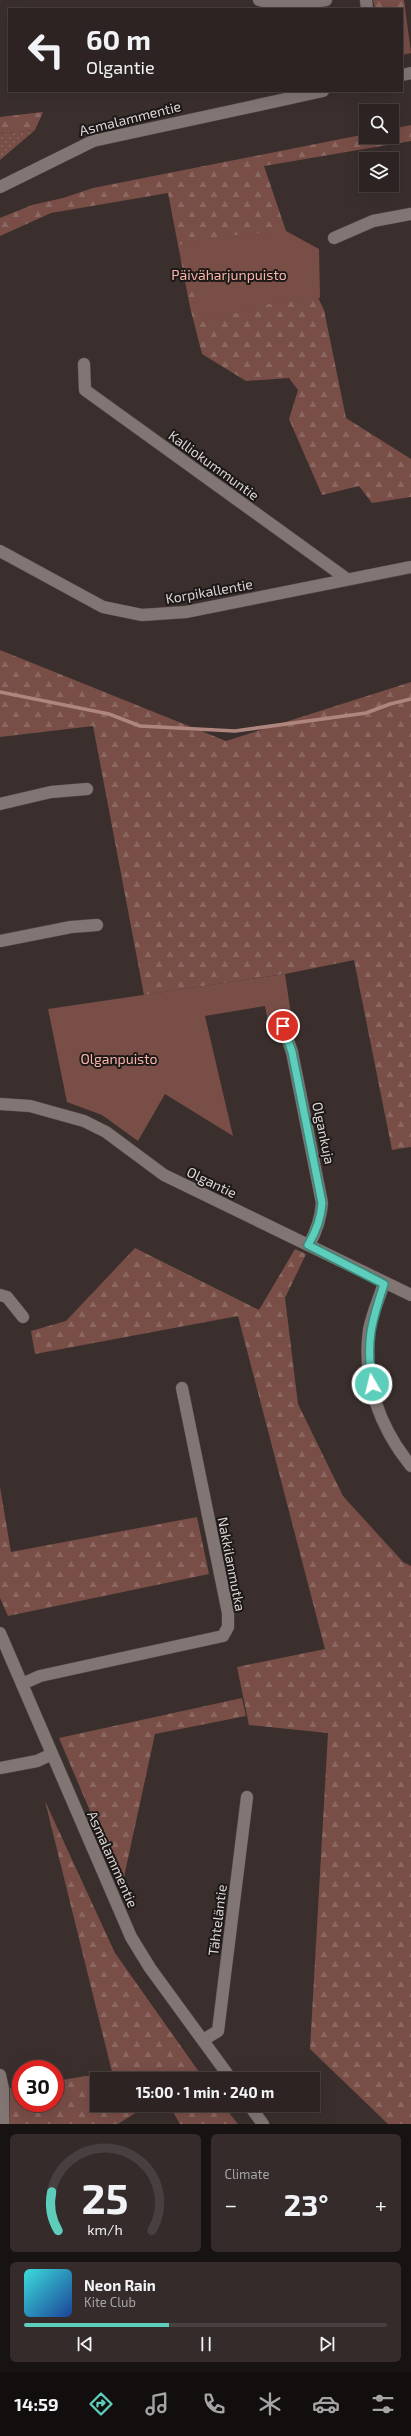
<!DOCTYPE html>
<html lang="en">
<head>
<meta charset="utf-8">
<style>
  :root { --surface:#2c2322; --page:#342b2a; --text:#f1f3f6; --muted:#a6a4a5; --line:#484040; --accent:#5ccebb }
  body { margin:0; font-family:"Exo 2",sans-serif; background:var(--page); color:var(--text); height:100vh; display:flex; flex-direction:column; font-size:15px; white-space:nowrap }
  * { box-sizing:border-box; margin:0 }
  p { font-size:13px; color:var(--muted) }
  .icon { flex:none; width:22px; height:22px; fill:none; stroke:currentColor; stroke-width:2; stroke-linecap:round; stroke-linejoin:round }
  .map { position:relative; height:2124px; overflow:hidden }
  .drawer { display:flex; flex-direction:column; gap:10px; padding:10px; background:#181313; flex:1 }
  .drawer>* { flex:none }
  .banner { position:absolute; left:8px; top:8px; width:395px; height:84px; border-radius:0px; box-shadow:0 4px 16px #0002,0 0 0 1px var(--line); background:#2c2322; color:var(--text); overflow:hidden }
  .fabs { position:absolute; left:359px; top:104px; display:grid; gap:8px }
  .fabs a { display:grid; place-items:center; width:40px; height:40px; border-radius:0px; background:var(--surface); box-shadow:0 4px 16px #0002,0 0 0 1px var(--line); font-size:20px }
  .speed { position:absolute; left:12px; top:2060px; display:flex; gap:8px; font-size:20px; font-weight:700; text-align:center }
  .speed>* { display:grid; place-content:center; width:52px; height:52px; border-radius:50%; background:var(--surface); box-shadow:0 4px 16px #0002,0 0 0 1px var(--line); line-height:1 }
  .speed .limit { border:6px solid #d22; background:#fff; color:#111 }
  .pin { position:absolute; display:grid; place-items:center; width:34px; height:34px; color:#fff; margin:-17px; border:2px solid #fff; border-radius:50%; box-shadow:0 1px 4px #0007 }
  .me { position:absolute; width:44px; margin:-22px; rotate:352deg; stroke-linejoin:round; filter:drop-shadow(0 0 3px #0008) }
  .turn { display:flex; align-items:center; gap:14px; height:84px; padding:0 12px; font-size:18px }
  .turn .icon { width:52px; height:52px; stroke-width:2.5 }
  .turn b { display:block; font-size:28px; line-height:34px }
  .big { font-size:30px; font-weight:700; line-height:1.1 }
  .drawer .tile { flex:1; display:flex; flex-direction:column; justify-content:center; gap:6px; min-width:0; padding:0 14px; border-radius:6px; background:var(--page) }
  .drawer .dial { align-items:center; gap:0 }
  .dial svg { height:104px; overflow:visible; fill:none; stroke:var(--line); stroke-width:7; stroke-linecap:round; text-anchor:middle }
  .dial text { fill:var(--text); stroke:none }
  .song { display:flex; align-items:center; gap:12px }
  .cover { width:48px; height:48px; border-radius:6px; background:linear-gradient(135deg,hsl(180 70% 55%),hsl(220 70% 35%)) }
  .played { height:4px; border-radius:2px; background:linear-gradient(90deg,var(--accent) 40%,var(--line) 40%) }
  .keys { display:flex; justify-content:space-around; direction:ltr }
  .heat { display:flex; justify-content:space-between; align-items:center; font-size:22px; direction:ltr }
  .drawer .tiles { flex:1; display:grid; gap:10px; grid-template-columns:1fr 1fr }
  .tile:last-child { grid-column:span 2 }
  .trip { position:absolute; left:90px; top:2072px; width:230px; height:40px; border-radius:0px; background:var(--surface); box-shadow:0 4px 16px #0002,0 0 0 1px var(--line); font-weight:700; line-height:40px; text-align:center }
  .dock { display:flex; height:64px; justify-content:space-around; align-items:center; background:#120e0e; color:var(--muted) }
  .dock .icon { width:28px; height:28px }
  .dock .active { color:var(--accent) }
  .dock b { font-size:18px; color:var(--text) }
  .map>svg:first-child { display:block }
</style>
</head>
<body>
<div class="map">
<svg width="411" height="2124" viewBox="0 0 411 2124">
  <defs>
    <pattern id="grass-dots" width="8" height="8" patternUnits="userSpaceOnUse"><rect width="8" height="8" fill="#784e47"/><path d="M2 2h.1M6 6h.1" fill="none" stroke="#8b6761" stroke-width="1.8" stroke-linecap="round"/></pattern>
    <pattern id="forest-firs" width="22" height="20" patternUnits="userSpaceOnUse"><rect width="22" height="20" fill="#784e47"/><path d="M5 1l3.5 6h-7zM16 11l3.5 6h-7z" fill="#8b6761"/></pattern>
  </defs>
  <rect width="100%" height="100%" fill="#3a2f2d"/>
  <path fill="url(#grass-dots)" d="M 35,130 L 0,160 L 0,134 Z"/>
  <path fill="url(#forest-firs)" d="M 373,0 L 404,0 L 411,53 L 402,55 L 402,9 L 375,9 Z
    M 43,112 L 35,130 L 0,134 L 0,117 Z
    M 411,125 L 411,141 L 264,166 L 286,231 L 324,310 L 346,418 L 411,459 L 411,497 L 372,503 L 359,486 L 322,495 L 289,419 L 298,390 L 289,378 L 246,381 L 202,354 L 190,307 L 168,193 L 51,213 L 0,236 L 0,218 L 32,205 L 63,198 L 93,188 L 366,134 L 366,137 L 392,137 L 392,129 Z
    M 0,650 L 226,741 L 411,682 L 411,1147 L 392,1150 L 354,960 L 285,974 L 144,995 L 93,726 L 0,737 Z
    M 135,1248 L 259,1310 L 295,1249 L 306,1254 L 285,1298 L 298,1404 L 343,1496 L 403,1562 L 411,1566 L 411,2124 L 388,2124 L 310,2049 L 328,1733 L 249,1725 L 237,1667 L 325,1649 L 238,1316 L 35,1354 L 31,1331 L 66,1321 Z
    M 0,1487 L 11,1552 L 197,1517 L 209,1574 L 8,1616 L 0,1598 Z
    M 242,1698 L 246,1716 L 155,1734 L 122,1886 L 59,1738 Z
    M 45,1801 L 115,1953 L 204,2079 L 97,2079 L 97,2105 L 148,2105 L 118,2124 L 9,2124 L 10,2088 L 21,2086 L 21,2103 L 55,2103 L 55,2081 L 112,2072 Z
    M 169,2105 L 223,2105 L 238,2124 L 180,2124 Z"/>
  <path fill="#784e47" d="M 286,231 L 319,249 L 320,298 L 277,302 L 203,322 L 178,245 L 224,236 Z
    M 285,974 L 293,1028 L 270,1033 L 265,1006 L 205,1016 L 233,1136 L 165,1094 L 138,1141 L 102,1115 L 67,1102 L 48,1009 Z"/>
  <g fill="none" stroke-linecap="round" stroke-linejoin="round">
    <path stroke="#af867e" stroke-width="3.5" d="M 0,692 L 109,714 L 140,726 L 235,731 L 366,713 L 390,704 L 411,699"/>
    <g stroke="#564c4b" stroke-width="13">
      <path id="street" d="M 259,0 C 282,6 303,4 326,0
        M 366,0 L 367,9
        M 334,238 L 373,221 L 411,214
        M 84,364 L 85,390 L 347,579
        M 0,551 L 103,607 L 142,615 L 186,612 L 411,567
        M 0,804 L 51,792 L 87,789
        M 0,941 L 71,927 L 97,925
        M 283,1026 L 292,1052 L 322,1203 C 321,1218 316,1232 309,1245
        M 0,1104 L 30,1106 L 84,1121 L 106,1132 L 164,1175 L 411,1295
        M 384,1283 C 379,1299 372,1314 369,1330 C 362,1380 380,1428 411,1466
        M 0,1295 L 7,1297 L 23,1317
        M 22,1684 L 40,1676 L 223,1636 L 228,1627 L 228,1613 L 182,1388
        M 0,1768 L 37,1761 L 50,1755
        M 203,2040 L 218,2031 L 247,1797
        M 0,2075 L 3,2089 L 3,2124"/>
    </g>
    <g stroke="#564c4b" stroke-width="13">
      <path id="secondary" d="M 402,75 L 411,73
        M 0,187 L 93,141 L 323,91
        M 0,1633 L 131,1937 L 150,1968 L 231,2079
        M 249,2105 L 263,2124"/>
    </g>
    <use href="#street" stroke="#827674" stroke-width="12"/>
    <use href="#secondary" stroke="#827674" stroke-width="12"/>
  </g>
  <g fill="none" stroke-linecap="round" stroke-linejoin="round">
    <g stroke="#3c867a" stroke-width="10">
      <path id="route" d="M 283,1026 L 292,1052 L 322,1203 C 321,1218 316,1232 308,1245 L 384,1284 C 371,1324 366,1340 372,1384"/>
    </g>
    <use href="#route" stroke="#5ccebb" stroke-width="7"/>
  </g>
  <g text-anchor="middle" dominant-baseline="central" stroke-width="4" stroke-linejoin="round" paint-order="stroke">
    <g font-size="14" fill="#ddd6d5" stroke="#1d1918">
      <text transform="translate(130 118) rotate(-14)">Asmalammentie</text>
      <text transform="translate(214 465) rotate(36)">Kalliokummuntie</text>
      <text transform="translate(209 591) rotate(-10)">Korpikallentie</text>
      <text transform="translate(324 1133) rotate(78)">Olgankuja</text>
      <text transform="translate(212 1182) rotate(26)">Olgantie</text>
      <text transform="translate(232 1564) rotate(79)">Nakkilanmutka</text>
      <text transform="translate(113 1859) rotate(66)">Asmalammentie</text>
      <text transform="translate(217 1920) rotate(-83)">Tähteläntie</text>
    </g>
    <g font-size="14" fill="#fab4a7" stroke="#1d1918">
      <text x="229" y="274">Päiväharjunpuisto</text>
      <text x="119" y="1058">Olganpuisto</text>
    </g>
  </g>
</svg>
<div class="fabs">
<a><svg class="icon" aria-label="search" viewBox="0 0 24 24"><circle cx="10" cy="10" r="6"/><path d="M15 15l6 6"/></svg></a>
<a><svg class="icon" aria-label="layers" viewBox="0 0 24 24"><path d="M12 4l9 5-9 5-9-5zM3 14l9 5 9-5"/></svg></a>
</div>
<div class="speed"><div class="limit">30</div></div>
<div class="pin" style="left:283px;top:1026px;background:#d93025"><svg class="icon" aria-label="arrive" viewBox="0 0 24 24"><path d="M6 21V4h12l-3 4 3 4H6"/></svg></div>
<svg class="me" style="left:372px;top:1384px" viewBox="-20 -20 40 40"><circle r="17" fill="#5ccebb" stroke="#fff" stroke-width="3"/><path d="M0-11L8 9 0 5-8 9z" fill="#fff"/></svg>
<div class="trip">15:00 · 1 min · 240 m</div>
<div class="banner">
<div class="turn"><svg class="icon" aria-label="left" viewBox="0 0 24 24"><path d="M17 20v-9H6M10 6l-5 5 5 5"/></svg><div><b>60 m</b>Olgantie</div></div>
</div>
</div>
<section class="drawer">
<div class="tiles">
<div class="tile dial"><svg viewBox="0 0 100 80">
<path d="M14 69A42 42 0 1 1 86 69"/>
<path d="M14 69A42 42 0 0 1 9 39" stroke="#5ccebb"/>
<text x="50" y="56" font-size="32" font-weight="700">25</text>
<text x="50" y="72" font-size="11">km/h</text>
</svg></div>
<div class="tile"><p>Climate</p>
<div class="heat"><a>−</a><b class="big">23°</b><a>+</a></div>
</div>
<div class="tile">
<div class="song"><i class="cover"></i><div><b>Neon Rain</b><p>Kite Club</p></div></div>
<div class="played"></div>
<div class="keys"><svg class="icon" aria-label="previous" viewBox="0 0 24 24"><path d="M18 5L8 12l10 7zM5 5v14"/></svg><svg class="icon" aria-label="pause" viewBox="0 0 24 24"><path d="M8 5v14M16 5v14"/></svg><svg class="icon" aria-label="next" viewBox="0 0 24 24"><path d="M6 5l10 7-10 7zM19 5v14"/></svg></div>
</div>
</div>
</section>
<nav class="dock">
<b>14:59</b>
<svg class="icon active" aria-label="directions" viewBox="0 0 24 24"><path d="M12 3l9 9-9 9-9-9zM9 14v-3h6M13 9l2 2-2 2"/></svg>
<svg class="icon" aria-label="music" viewBox="0 0 24 24"><path d="M9 18V5l10-2v13"/><circle cx="6" cy="18" r="3"/><circle cx="16" cy="16" r="3"/></svg>
<svg class="icon" aria-label="phone" viewBox="0 0 24 24"><path d="M5 4h4l2 5-3 2q2 4 5 5l2-3 5 2v4C11 20 4 13 5 4z"/></svg>
<svg class="icon" aria-label="climate" viewBox="0 0 24 24"><path d="M12 3v18M4 7l16 10M4 17L20 7"/></svg>
<svg class="icon" aria-label="car" viewBox="0 0 24 24"><path d="M5 17H2v-5l4-1 3-4h7l3 4 3 1v5h-3M9 17h6M6 11h13"/><circle cx="7" cy="17" r="2"/><circle cx="17" cy="17" r="2"/></svg>
<svg class="icon" aria-label="filters" viewBox="0 0 24 24"><path d="M4 7h16M4 17h16"/><circle cx="9" cy="7" r="2"/><circle cx="15" cy="17" r="2"/></svg>
</nav>
</body>
</html>
